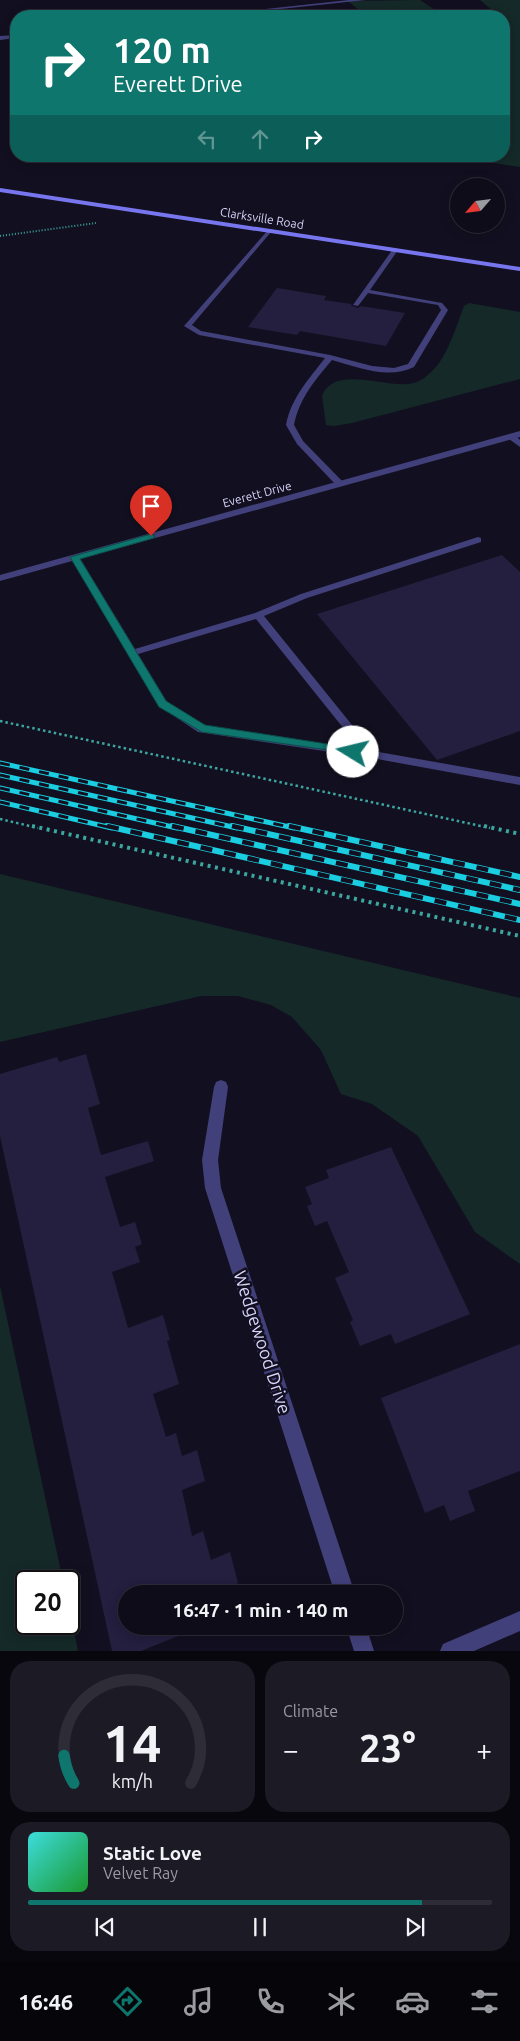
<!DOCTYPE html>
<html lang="en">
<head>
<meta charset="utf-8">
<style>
  :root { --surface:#0e0c18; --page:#1c1a25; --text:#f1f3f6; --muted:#9b9ba2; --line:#2e2c37; --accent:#0f766e }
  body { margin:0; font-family:Ubuntu,sans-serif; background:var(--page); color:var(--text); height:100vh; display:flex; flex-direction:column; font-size:19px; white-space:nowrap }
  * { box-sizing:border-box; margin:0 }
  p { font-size:16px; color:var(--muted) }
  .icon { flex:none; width:28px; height:28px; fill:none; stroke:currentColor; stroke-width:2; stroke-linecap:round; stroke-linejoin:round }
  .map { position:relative; height:1651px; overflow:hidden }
  .details { display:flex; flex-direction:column; gap:10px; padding:10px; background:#08070d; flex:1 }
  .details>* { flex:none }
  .guide { position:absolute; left:10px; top:10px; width:500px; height:152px; border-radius:20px; box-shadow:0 2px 12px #0003,0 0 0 1px var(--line); background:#0f766e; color:#fff; overflow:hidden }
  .needle { width:32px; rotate:242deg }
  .controls { position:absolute; left:450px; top:178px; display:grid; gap:10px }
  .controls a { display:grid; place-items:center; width:55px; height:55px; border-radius:50%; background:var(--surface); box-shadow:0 2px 12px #0003,0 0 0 1px var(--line); font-size:25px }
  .speed { position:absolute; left:15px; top:1570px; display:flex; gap:10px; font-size:25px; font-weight:700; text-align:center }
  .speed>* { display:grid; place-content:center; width:65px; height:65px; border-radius:50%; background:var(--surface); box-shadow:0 2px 12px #0003,0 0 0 1px var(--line); line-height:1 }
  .speed .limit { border:2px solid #111; border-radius:8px; background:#fff; color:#111 }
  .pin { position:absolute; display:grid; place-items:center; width:42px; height:42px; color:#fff; margin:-51px -21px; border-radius:50% 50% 50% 0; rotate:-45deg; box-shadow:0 0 5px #0007 }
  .pin .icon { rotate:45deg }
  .me { position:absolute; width:55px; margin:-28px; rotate:279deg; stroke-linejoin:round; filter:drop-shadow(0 0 4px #0008) }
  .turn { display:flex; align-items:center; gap:18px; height:105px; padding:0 20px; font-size:22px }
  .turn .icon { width:65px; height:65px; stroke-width:2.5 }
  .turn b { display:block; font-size:35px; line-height:42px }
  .lanes { display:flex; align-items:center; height:48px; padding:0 20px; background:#0003; justify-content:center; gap:25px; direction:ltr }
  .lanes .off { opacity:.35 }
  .big { font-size:38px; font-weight:700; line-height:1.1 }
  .details .widget { flex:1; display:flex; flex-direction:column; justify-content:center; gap:8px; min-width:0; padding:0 18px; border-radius:20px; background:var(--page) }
  .details .dial { align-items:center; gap:0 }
  .dial svg { height:130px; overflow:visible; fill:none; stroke:var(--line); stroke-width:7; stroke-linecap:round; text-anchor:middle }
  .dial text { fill:var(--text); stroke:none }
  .song { display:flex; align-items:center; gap:15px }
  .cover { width:60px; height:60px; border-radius:8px; background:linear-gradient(135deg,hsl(180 70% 55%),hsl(130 70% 35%)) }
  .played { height:5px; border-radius:2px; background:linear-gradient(90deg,var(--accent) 85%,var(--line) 85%) }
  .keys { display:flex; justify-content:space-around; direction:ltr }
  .heat { display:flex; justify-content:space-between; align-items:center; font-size:28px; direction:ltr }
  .details .tiles { flex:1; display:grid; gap:10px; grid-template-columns:1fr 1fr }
  .widget:last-child { grid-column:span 2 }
  .trip { position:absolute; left:118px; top:1585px; width:285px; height:50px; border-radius:25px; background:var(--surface); box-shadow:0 2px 12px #0003,0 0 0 1px var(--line); font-weight:700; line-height:50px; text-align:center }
  .tabs { display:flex; height:80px; justify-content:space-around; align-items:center; background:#06050a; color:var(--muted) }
  .tabs .icon { width:35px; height:35px }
  .tabs .selected { color:var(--accent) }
  .tabs b { font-size:22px; color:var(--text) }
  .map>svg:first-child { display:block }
</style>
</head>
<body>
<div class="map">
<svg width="520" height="1651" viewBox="0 0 520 1651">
  <rect width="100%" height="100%" fill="#121020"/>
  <path fill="#142928" d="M 420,0 L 444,16 L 366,16 L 348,1 Z
    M 480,0 L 520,0 L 520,167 L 449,156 L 504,156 L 504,16 L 499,16 Z
    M 469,303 L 520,312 L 520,379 L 352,423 L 334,426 L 326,425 L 322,396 C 336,361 395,394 419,381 C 446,367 454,331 464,306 Z
    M 0,874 L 520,998 L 520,1264 L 475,1232 L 418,1136 L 372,1104 L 341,1094 L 321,1050 L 292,1017 L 271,1005 L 238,996 L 201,996 L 0,1042 Z
    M 0,1286 L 63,1581 L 26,1581 L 26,1624 L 69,1624 L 69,1607 L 78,1651 L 0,1651 Z"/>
  <path fill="#241e3f" d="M 277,288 L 326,296 L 324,300 L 351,304 L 352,306 L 358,308 L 361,306 L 405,313 L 386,346 L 300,331 L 297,335 L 248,327 Z
    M 502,555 L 520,572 L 520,731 L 437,760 L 317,614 Z
    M 86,1054 L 100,1104 L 88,1108 L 101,1155 L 148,1141 L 154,1161 L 105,1177 L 120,1227 L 135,1222 L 142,1244 L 135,1247 L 140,1262 L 112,1272 L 128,1328 L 163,1315 L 170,1340 L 167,1341 L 179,1384 L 153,1394 L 166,1437 L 176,1433 L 182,1456 L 197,1450 L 205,1481 L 182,1490 L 192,1536 L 203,1531 L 211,1560 L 230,1552 L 238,1583 L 223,1590 L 224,1594 L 126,1594 L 126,1626 L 203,1626 L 141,1651 L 112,1651 L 0,1136 L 0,1074 L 57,1057 L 59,1062 Z
    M 391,1147 L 470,1314 L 395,1344 L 391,1334 L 360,1346 L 350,1322 L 353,1320 L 335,1278 L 349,1272 L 327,1221 L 315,1226 L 307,1206 L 312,1204 L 305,1187 L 329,1178 L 326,1170 Z
    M 520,1344 L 520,1471 L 468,1491 L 475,1511 L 450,1521 L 444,1505 L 425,1513 L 381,1398 Z"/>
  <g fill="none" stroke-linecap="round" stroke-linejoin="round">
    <path stroke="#3ca69f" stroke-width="2" stroke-dasharray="1 2" stroke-linecap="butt" d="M 0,236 L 96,223"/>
    <path stroke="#3ca69f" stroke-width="2.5" stroke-dasharray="2.5 3" stroke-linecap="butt" d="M 0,721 L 490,828
      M 0,819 L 38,828"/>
    <path stroke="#3ca69f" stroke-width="4" stroke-dasharray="3 4.5" stroke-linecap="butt" d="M 32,826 L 520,936
      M 484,826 L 520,834"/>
    <path fill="#42407a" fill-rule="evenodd" d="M 269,229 L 271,230 L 271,232 L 192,325 L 201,331 L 330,355 L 372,366 L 394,368 L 408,364 L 441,310 L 438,305 L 432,304 L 368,293 L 358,306 L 353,305 L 393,249 L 395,248 L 398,250 L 370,290 L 442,303 L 448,310 L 414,367 C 388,380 357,367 332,360 C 315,380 299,399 294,425 L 303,441 L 343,482 L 343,486 L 337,486 L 297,444 L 286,425 C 291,398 309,379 325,358 L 199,335 L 184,326 Z
      M 509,435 L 515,435 L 520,440 L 520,447 L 509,439 Z
      M 478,537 L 481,538 L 481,542 L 307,598 L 264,616 L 373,751 L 520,777 L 520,785 L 377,759 L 198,732 L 159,706 L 71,557 L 72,555 L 78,555 L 135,649 L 255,613 L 301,594 ZM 256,619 L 360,749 L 205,726 L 167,702 L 138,654 Z"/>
    <path fill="#42407a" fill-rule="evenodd" d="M 349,0 L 366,0 L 215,16 L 201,16 Z
      M 16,35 L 16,38 L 0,40 L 0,36 Z
      M 520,431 L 520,437 L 0,581 L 0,575 Z
      M 221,1080 L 226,1082 L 228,1087 L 218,1160 L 221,1188 L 355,1594 L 335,1594 L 205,1188 L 202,1160 L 214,1087 L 216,1082 Z
      M 520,1611 L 520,1631 L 474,1651 L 440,1651 L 443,1644 Z
      M 346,1626 L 366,1626 L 374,1651 L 354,1651 Z"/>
    <path fill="#7876ef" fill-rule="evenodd" d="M 0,188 L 520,267 L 520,271 L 0,192 Z"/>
    <g stroke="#1acde0" stroke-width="5">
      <path id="rail-far1" d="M 0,763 L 294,828
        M 0,775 L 237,828
        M 0,788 L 177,828
        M 0,802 L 112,828"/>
    </g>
    <g stroke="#1acde0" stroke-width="6">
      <path id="rail" d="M 107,826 L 520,920
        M 172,826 L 520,904
        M 232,826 L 520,890
        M 289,826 L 520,877"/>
    </g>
    <use href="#rail-far1" stroke="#121020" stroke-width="3" stroke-dasharray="10" stroke-linecap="butt"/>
    <use href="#rail" stroke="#121020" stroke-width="4.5" stroke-dasharray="12" stroke-linecap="butt"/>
  </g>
  <path fill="#0f766e" stroke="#0a4d48" d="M 151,534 L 154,535 L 154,538 L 80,559 L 166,701 L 205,725 L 353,748 L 358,752 L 356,754 L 202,732 L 159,707 L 70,557 Z"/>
  <g text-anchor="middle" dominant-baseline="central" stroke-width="5" stroke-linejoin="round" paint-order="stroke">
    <g font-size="12" fill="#d8d4fa" stroke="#121020">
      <text transform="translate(262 218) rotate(9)">Clarksville Road</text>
      <text transform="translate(257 494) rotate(-15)">Everett Drive</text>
    </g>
    <g font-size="18" fill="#d8d4fa" stroke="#121020">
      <text transform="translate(263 1342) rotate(72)">Wedgewood Drive</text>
    </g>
  </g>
</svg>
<div class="controls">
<a><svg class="needle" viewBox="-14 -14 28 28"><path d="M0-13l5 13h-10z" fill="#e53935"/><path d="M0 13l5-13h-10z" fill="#9b9ba2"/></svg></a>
</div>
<div class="speed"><div class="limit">20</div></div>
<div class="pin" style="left:151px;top:536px;background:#d93025"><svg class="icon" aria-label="arrive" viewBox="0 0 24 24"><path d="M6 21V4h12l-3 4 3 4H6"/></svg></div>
<svg class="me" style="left:353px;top:752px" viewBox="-20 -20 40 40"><circle r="19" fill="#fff"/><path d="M0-13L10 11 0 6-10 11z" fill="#0f766e"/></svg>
<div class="trip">16:47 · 1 min · 140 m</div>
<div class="guide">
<div class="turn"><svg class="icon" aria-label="right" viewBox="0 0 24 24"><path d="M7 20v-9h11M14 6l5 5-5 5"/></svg><div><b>120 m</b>Everett Drive</div></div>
<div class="lanes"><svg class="icon off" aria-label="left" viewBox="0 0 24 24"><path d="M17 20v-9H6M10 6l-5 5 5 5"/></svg><svg class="icon off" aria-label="ahead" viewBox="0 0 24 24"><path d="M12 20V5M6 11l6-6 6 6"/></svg><svg class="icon" aria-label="right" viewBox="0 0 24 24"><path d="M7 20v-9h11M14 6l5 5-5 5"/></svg></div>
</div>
</div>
<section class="details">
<div class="tiles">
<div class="widget dial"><svg viewBox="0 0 100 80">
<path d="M14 69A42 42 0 1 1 86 69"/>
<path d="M14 69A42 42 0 0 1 8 52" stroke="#0f766e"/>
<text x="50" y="56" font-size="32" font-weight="700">14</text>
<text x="50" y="72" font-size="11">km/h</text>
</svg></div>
<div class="widget"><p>Climate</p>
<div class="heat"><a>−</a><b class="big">23°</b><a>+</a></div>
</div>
<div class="widget">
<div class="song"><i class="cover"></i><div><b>Static Love</b><p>Velvet Ray</p></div></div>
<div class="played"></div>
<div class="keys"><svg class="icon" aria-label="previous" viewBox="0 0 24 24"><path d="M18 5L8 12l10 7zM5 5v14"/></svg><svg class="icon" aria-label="pause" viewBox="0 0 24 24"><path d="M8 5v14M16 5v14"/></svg><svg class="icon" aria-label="next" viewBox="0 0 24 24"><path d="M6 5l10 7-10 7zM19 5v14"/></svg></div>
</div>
</div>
</section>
<nav class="tabs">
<b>16:46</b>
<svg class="icon selected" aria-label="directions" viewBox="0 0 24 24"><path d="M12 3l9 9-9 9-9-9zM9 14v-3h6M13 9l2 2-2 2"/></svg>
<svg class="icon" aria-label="music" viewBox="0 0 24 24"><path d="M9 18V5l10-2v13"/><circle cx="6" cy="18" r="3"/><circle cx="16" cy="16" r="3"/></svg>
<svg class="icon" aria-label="phone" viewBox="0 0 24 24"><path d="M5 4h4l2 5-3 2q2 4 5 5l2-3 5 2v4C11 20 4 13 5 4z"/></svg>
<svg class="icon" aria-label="climate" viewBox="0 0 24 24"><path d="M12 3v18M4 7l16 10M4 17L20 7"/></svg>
<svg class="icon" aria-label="car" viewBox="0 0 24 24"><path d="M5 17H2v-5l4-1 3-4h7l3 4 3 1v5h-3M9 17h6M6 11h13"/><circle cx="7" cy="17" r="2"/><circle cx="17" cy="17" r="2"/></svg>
<svg class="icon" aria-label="filters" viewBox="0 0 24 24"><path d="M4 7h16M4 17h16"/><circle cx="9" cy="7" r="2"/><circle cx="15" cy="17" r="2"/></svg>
</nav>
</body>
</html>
